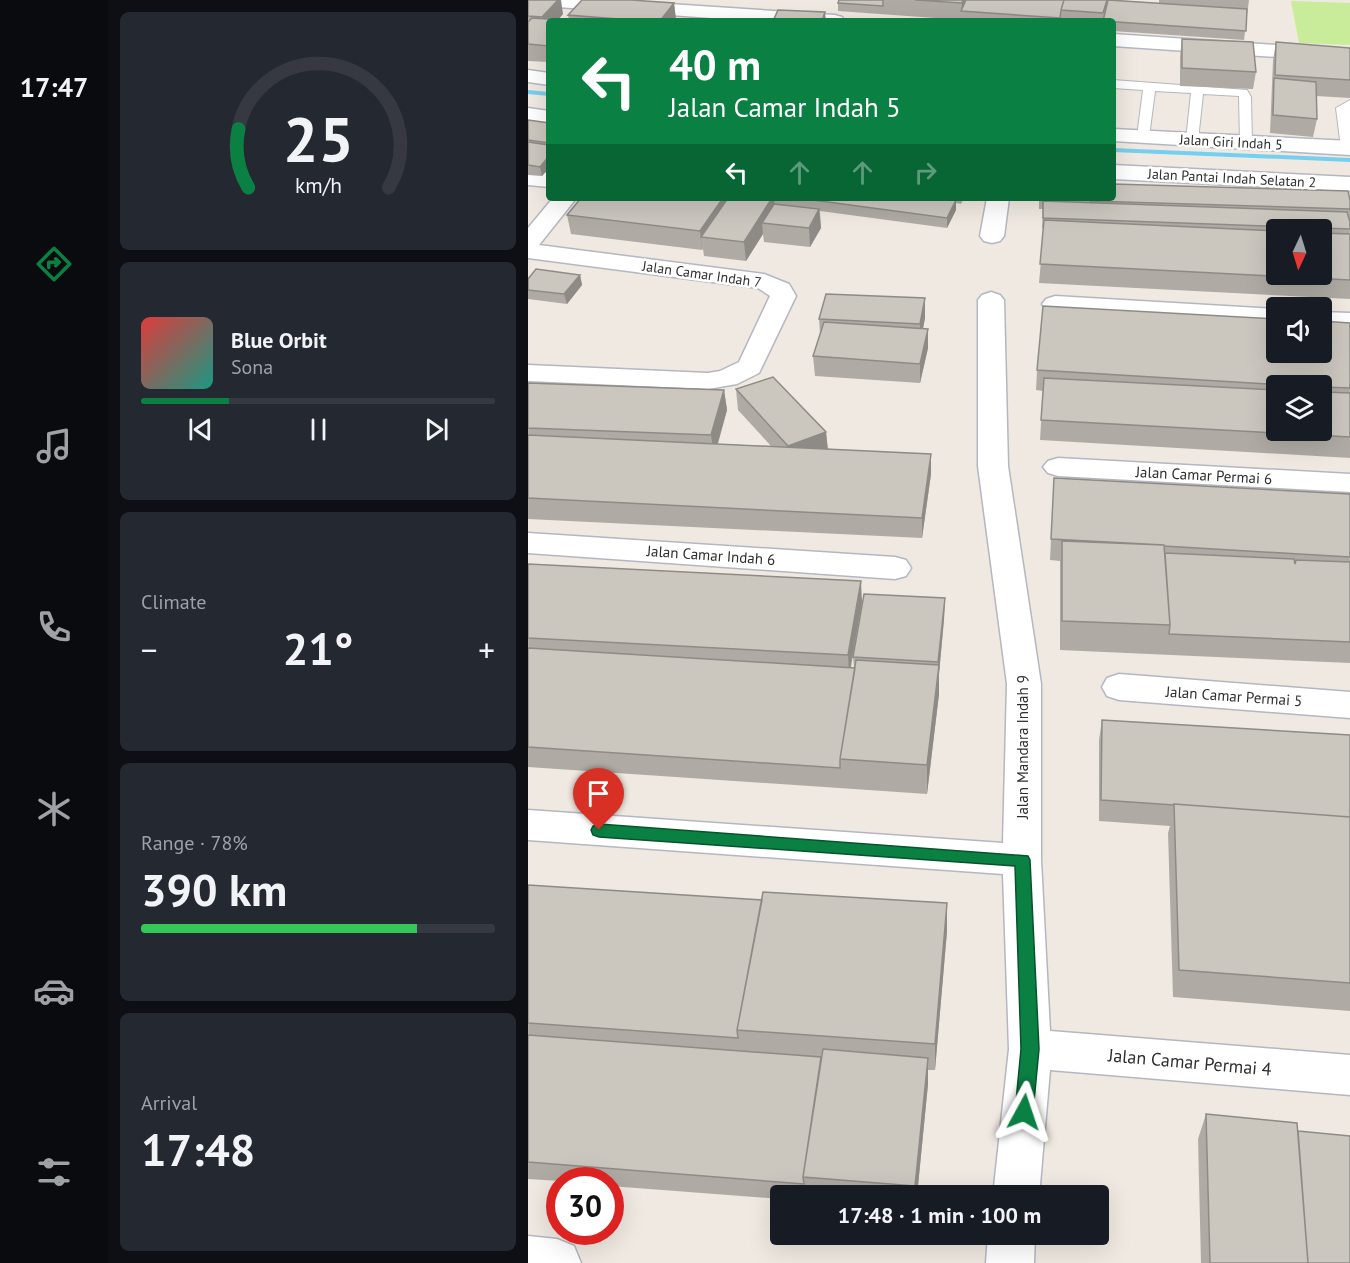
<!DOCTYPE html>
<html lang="en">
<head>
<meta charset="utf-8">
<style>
  :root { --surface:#171b24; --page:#242831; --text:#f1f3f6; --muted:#9ea1a6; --line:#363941; --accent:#0b8043 }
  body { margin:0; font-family:"PT Sans",sans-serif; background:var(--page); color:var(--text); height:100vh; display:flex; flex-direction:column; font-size:22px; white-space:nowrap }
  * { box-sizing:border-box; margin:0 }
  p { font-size:20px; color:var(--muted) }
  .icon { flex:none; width:33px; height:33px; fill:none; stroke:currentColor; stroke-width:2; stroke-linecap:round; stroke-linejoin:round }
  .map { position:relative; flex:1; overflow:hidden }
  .panel { display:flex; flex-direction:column; gap:12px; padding:12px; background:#0d0f14; width:420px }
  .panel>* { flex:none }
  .guide { position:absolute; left:18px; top:18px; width:570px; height:183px; border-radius:6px; box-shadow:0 6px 24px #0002; background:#0b8043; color:#fff; overflow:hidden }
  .needle { width:39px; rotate:184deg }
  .controls { position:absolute; left:738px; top:219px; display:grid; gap:12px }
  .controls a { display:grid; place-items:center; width:66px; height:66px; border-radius:6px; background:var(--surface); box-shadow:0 6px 24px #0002; font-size:30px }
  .speed { position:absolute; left:18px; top:1167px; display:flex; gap:12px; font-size:30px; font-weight:700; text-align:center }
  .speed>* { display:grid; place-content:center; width:78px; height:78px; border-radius:50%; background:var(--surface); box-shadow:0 6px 24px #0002; line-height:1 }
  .speed .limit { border:9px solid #d22; background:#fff; color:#111 }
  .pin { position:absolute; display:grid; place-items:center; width:51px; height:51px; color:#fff; margin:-62px -26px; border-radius:50% 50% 50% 0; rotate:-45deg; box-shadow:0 0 6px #0007 }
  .pin .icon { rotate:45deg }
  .me { position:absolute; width:66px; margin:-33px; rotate:5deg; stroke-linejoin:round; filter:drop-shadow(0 0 4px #0008) }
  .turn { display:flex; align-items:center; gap:21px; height:126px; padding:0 24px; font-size:27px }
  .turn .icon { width:78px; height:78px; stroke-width:2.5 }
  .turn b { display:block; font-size:42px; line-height:51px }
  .lanes { display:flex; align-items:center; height:57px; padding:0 24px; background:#0003; justify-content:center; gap:30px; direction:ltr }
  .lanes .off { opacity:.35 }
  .big { font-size:45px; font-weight:700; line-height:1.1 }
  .panel .tile { flex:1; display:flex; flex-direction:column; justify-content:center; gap:9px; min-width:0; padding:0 21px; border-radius:9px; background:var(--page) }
  .panel .dial { align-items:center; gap:0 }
  .dial svg { height:156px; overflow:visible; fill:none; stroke:var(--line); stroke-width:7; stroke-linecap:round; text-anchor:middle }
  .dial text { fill:var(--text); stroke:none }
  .song { display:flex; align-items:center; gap:18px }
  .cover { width:72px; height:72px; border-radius:9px; background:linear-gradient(135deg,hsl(0 70% 55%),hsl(170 70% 35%)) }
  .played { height:6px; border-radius:3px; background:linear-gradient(90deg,var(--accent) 25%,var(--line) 25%) }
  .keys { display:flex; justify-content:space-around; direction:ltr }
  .heat { display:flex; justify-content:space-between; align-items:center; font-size:33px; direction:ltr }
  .charge { height:9px; border-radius:4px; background:linear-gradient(90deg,#34c759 78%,var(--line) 0) }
  .trip { position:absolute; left:242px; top:1185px; width:339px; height:60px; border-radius:6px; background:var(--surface); box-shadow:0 6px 24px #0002; font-weight:700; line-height:60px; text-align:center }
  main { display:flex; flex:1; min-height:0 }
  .tabs { display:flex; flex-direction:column; width:108px; justify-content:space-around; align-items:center; background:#090b0e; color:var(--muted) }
  .tabs .icon { width:42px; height:42px }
  .tabs .on { color:var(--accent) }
  .tabs b { font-size:27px; color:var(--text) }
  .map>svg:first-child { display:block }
</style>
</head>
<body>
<main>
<nav class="tabs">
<b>17:47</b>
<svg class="icon on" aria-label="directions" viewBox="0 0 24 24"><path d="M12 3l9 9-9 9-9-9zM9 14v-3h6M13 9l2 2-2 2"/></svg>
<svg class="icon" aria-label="music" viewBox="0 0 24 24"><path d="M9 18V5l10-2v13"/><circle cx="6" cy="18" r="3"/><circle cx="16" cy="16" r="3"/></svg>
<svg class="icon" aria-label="phone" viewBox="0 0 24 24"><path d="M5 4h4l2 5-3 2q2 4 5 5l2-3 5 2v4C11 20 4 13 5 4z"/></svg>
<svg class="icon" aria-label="climate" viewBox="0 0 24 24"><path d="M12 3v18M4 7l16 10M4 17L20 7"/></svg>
<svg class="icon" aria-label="car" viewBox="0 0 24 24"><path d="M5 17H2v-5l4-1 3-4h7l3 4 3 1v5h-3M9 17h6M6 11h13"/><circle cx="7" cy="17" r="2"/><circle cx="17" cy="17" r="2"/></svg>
<svg class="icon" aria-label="filters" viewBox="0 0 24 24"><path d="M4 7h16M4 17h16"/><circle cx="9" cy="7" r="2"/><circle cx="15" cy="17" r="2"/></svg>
</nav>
<section class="panel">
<div class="tile dial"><svg viewBox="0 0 100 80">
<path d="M14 69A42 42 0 1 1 86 69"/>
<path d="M14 69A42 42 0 0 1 9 39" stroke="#0b8043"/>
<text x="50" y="56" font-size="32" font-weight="700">25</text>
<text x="50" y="72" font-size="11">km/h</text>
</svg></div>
<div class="tile">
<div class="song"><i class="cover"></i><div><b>Blue Orbit</b><p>Sona</p></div></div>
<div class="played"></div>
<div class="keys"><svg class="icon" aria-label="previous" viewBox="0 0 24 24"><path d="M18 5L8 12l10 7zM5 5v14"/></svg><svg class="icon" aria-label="pause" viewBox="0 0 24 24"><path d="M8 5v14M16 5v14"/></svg><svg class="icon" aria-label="next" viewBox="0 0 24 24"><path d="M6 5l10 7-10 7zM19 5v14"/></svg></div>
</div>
<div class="tile"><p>Climate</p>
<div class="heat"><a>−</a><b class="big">21°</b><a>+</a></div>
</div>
<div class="tile"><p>Range · 78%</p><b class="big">390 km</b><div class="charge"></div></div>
<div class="tile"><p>Arrival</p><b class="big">17:48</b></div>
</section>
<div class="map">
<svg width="822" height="1263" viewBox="0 0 822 1263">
  <rect width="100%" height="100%" fill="#efe9e1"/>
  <path fill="#c9ec9a" d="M 763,1 L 822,3 L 822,45 L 771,43 Z"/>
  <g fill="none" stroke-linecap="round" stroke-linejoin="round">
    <path fill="#75cff0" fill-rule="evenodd" d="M 0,90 L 21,92 L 21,96 L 0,94 Z
      M 585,148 L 822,158 L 822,162 L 585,152 Z"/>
    <g stroke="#b4b7c1" stroke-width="2">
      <path id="lane" d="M 585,80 L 719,90 L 723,97 L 724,143 L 718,147 L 712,143 L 711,96 L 675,94 L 670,140 L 664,144 L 658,140 L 663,93 L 627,91 L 621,137 L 619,140 L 611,140 L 609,137 L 615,90 L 585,88 Z
        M 822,100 L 822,151 L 819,152 L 813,148 L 808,108 Z"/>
    </g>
    <g stroke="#b4b7c1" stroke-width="3">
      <path id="street" d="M 0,0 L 81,0 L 307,15 L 314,17 L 316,21 L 226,21 L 1,5 Z
        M 585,34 L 822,50 L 822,62 L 585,46 Z
        M 0,70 L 21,73 L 21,85 L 0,82 Z
        M 0,108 L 21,111 L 21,123 L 0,120 Z
        M 585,129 L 822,141 L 822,155 L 585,141 Z
        M 585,165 L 822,177 L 822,191 L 585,179 Z
        M 0,171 L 21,173 L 21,187 L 0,185 Z
        M 25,198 L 44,198 L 46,201 L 11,245 L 236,274 L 261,284 L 268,296 L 231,373 L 209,384 L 180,389 L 0,381 L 0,365 L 180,373 L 192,371 L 211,362 L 242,296 L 230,288 L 0,258 L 0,228 Z
        M 459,198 L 481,198 L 476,236 L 472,241 L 464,243 L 456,241 L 452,236 Z
        M 463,292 L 472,295 L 476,300 L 480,466 L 513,684 L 513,860 L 522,1031 L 822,1055 L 822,1095 L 522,1070 L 511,1196 L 465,1196 L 481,1049 L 475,874 L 0,840 L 0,810 L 475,843 L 479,684 L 450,466 L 450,300 L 454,295 Z
        M 527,296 L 748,309 L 748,325 L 518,309 L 514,304 L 518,299 Z
        M 794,312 L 822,313 L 822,329 L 794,328 Z
        M 530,458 L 822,474 L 822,492 L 530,476 L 520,473 L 515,467 L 520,461 Z
        M 0,533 L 367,557 L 378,560 L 383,568 L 378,576 L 367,579 L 0,553 Z
        M 591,674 L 822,692 L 822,718 L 591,700 L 579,696 L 574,687 L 579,678 Z
        M 460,1234 L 507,1234 L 506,1263 L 458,1263 Z
        M 0,1236 L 29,1239 L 46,1246 L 53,1263 L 0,1263 Z"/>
    </g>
    <use href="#lane" fill="#fff" fill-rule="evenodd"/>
    <use href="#street" fill="#fff" fill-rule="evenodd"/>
  </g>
  <path fill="#afaba4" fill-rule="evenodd" d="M 0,0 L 35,14 L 30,20 L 41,20 L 40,15 L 146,3 L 148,20 L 147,21 L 21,21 L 21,62 L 0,61 Z
    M 311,0 L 585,0 L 631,3 L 631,0 L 721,0 L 716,40 L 585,31 L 585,21 L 448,21 L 310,11 L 310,3 Z
    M 654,39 L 728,72 L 725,89 L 652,86 L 652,56 Z
    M 748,42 L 822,48 L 822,98 L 788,96 L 789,119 L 785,137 L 742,133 L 745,60 Z
    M 0,120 L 21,123 L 21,168 L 14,176 L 0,175 Z
    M 53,198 L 436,198 L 433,204 L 428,203 L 428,210 L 419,228 L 292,211 L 293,228 L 282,247 L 236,242 L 235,234 L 218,261 L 176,256 L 175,249 L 174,250 L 43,234 L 39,215 Z
    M 511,198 L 585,198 L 822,209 L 822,299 L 511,283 L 516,228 L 514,228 L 515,209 L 511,209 ZM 748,230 L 794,230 L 794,274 L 748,274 Z
    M 52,275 L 54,285 L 39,304 L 0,299 L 0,279 Z
    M 397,318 L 395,328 L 400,348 L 392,383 L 287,376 L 285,356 L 292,334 L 291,319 Z
    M 822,323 L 822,458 L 512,440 L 515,391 L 508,390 L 509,370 ZM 748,386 L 794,386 L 794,430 L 748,430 Z
    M 0,383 L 196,390 L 199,410 L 190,444 L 243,446 L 210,410 L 208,389 L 298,432 L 300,449 L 403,454 L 403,474 L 394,538 L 0,519 Z
    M 526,478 L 822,494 L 822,663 L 532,650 L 532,561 L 522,560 Z
    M 0,564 L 334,602 L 323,668 L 326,668 L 325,657 L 417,598 L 416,619 L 411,674 L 411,694 L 399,794 L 0,767 Z
    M 574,720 L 822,735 L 822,1011 L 645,997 L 640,833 L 642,826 L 571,821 L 571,740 Z
    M 0,885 L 234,900 L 419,903 L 419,931 L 407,1070 L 400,1070 L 400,1084 L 389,1196 L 252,1196 L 252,1199 L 82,1186 L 82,1180 L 32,1180 L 32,1181 L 0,1179 Z
    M 678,1114 L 770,1131 L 822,1263 L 673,1263 L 670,1139 Z"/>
  <path fill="#8e8b86" d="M 30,0 L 33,0 L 35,14 L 17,34 L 14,17 Z
    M 435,0 L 442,0 L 433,11 L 434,3 Z
    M 146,3 L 148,20 L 147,21 L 132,21 Z
    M 297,12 L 298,21 L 294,21 Z
    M 21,156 L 21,168 L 14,176 L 12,167 Z
    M 195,198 L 198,198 L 200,212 L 173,237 L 174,250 L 172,231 Z
    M 244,198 L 246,198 L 248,214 L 234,223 L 235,234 L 218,261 L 216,242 Z
    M 428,200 L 428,210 L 419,228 L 419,218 Z
    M 291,209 L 293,228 L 282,247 L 281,228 Z
    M 52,275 L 54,285 L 39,304 L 36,294 Z
    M 397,298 L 397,318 L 392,344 L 392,324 Z
    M 400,329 L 400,348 L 392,383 L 392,364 Z
    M 196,390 L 199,410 L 186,456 L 183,435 Z
    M 298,432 L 300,453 L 262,467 L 260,446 Z
    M 403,454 L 403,474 L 394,538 L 394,518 Z
    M 333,581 L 334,602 L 321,675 L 320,655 Z
    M 417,598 L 416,619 L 411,674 L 411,694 L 399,794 L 399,765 L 410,673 L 410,662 Z
    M 419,903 L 419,931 L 407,1070 L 407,1044 Z
    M 400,1058 L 400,1084 L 389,1196 L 388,1196 L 387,1186 Z"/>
  <path fill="#cbc7bf" stroke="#8e8b86" stroke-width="1.5" d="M 0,0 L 30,0 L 14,17 L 0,16 Z
    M 54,0 L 103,0 L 146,3 L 132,21 L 116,21 L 40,15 Z
    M 311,0 L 355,0 L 355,6 L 310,3 Z
    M 387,0 L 435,0 L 434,3 Z
    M 438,0 L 536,0 L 533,10 L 532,18 L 433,11 Z
    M 536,0 L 579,0 L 575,13 L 533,10 Z
    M 580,0 L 719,9 L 718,31 L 575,21 Z
    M 250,10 L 297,12 L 294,21 L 245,21 Z
    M 4,18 L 48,21 L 21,21 L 21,46 L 0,44 L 0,22 Z
    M 303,19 L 337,21 L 303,21 Z
    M 654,39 L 725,42 L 728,72 L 654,68 Z
    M 748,42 L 822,48 L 822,80 L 747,75 Z
    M 746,78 L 788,82 L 789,119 L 745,115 Z
    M 0,120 L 21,123 L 21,143 L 0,140 Z
    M 0,142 L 21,145 L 21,156 L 12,167 L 0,165 Z
    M 585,184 L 820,191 L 822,200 L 822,209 L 562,201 L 562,198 L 585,198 Z
    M 53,198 L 195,198 L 172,231 L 39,215 Z
    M 200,198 L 244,198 L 216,242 L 173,237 Z
    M 270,198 L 414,198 L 428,200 L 419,218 Z
    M 515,201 L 819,212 L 822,222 L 822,229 L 515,218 Z
    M 246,204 L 291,209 L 281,228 L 234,223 Z
    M 516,220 L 748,231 L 748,274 L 794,274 L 794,233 L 822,234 L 822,280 L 512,264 Z
    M 8,269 L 52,275 L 36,294 L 0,290 L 0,279 Z
    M 298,294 L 397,298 L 392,324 L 291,319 Z
    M 515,306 L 748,319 L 748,352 L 794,352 L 794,321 L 822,323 L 822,388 L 794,387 L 794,386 L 773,386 L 509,370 Z
    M 296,322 L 400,329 L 392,364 L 285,356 Z
    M 245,377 L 298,432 L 260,446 L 208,389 Z
    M 516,378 L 748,390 L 748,430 L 794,430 L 794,392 L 822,393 L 822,437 L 513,420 Z
    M 0,383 L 196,390 L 183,435 L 0,428 Z
    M 0,435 L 403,454 L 394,518 L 0,498 Z
    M 526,478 L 822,494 L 822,557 L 636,546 L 636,545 L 523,539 Z
    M 534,541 L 636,545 L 642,625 L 534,621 Z
    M 637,553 L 766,559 L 767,564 L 768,560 L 822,562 L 822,642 L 641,634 L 642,625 Z
    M 0,564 L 333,581 L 320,655 L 0,638 Z
    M 336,594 L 417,598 L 410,662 L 325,657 Z
    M 0,648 L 327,668 L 312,759 L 312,768 L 0,747 Z
    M 328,660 L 411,665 L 399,765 L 312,759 Z
    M 574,720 L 822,735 L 822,817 L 646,804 L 646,805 L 573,800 Z
    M 646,804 L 822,817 L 822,983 L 651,970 Z
    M 0,885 L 234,900 L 209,1030 L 210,1038 L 0,1023 Z
    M 235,892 L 419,903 L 407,1044 L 209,1030 Z
    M 0,1035 L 293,1057 L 275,1177 L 276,1184 L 0,1162 Z
    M 295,1049 L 400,1058 L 387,1186 L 275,1177 Z
    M 678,1114 L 769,1123 L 780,1263 L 682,1263 Z
    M 770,1131 L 822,1136 L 822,1263 L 780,1263 Z"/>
  <path fill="#0b8043" stroke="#07532c" stroke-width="1.5" d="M 71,824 L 500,856 L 502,860 L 511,1049 L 505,1112 L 503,1118 L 496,1120 L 490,1118 L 487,1112 L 493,1049 L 487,866 L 71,837 L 65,835 L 63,830 L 65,826 Z"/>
  <g text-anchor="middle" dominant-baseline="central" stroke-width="5" stroke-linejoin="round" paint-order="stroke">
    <g font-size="14" fill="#2e2e2e" stroke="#fff">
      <text transform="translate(703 142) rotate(3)">Jalan Giri Indah 5</text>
      <text transform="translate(704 178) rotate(3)">Jalan Pantai Indah Selatan 2</text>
      <text transform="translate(174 274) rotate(8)">Jalan Camar Indah 7</text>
    </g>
    <g font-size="15" fill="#2e2e2e" stroke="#fff">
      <text transform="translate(676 475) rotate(3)">Jalan Camar Permai 6</text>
      <text transform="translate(183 555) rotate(4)">Jalan Camar Indah 6</text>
      <text transform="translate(706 696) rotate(4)">Jalan Camar Permai 5</text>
      <text transform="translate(494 747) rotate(-90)">Jalan Mandara Indah 9</text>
    </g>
    <g font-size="18" fill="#2e2e2e" stroke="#fff">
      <text transform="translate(662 1062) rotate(5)">Jalan Camar Permai 4</text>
    </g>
  </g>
</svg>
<div class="controls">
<a><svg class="needle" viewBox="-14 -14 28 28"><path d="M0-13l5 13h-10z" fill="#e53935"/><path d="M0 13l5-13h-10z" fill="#9ea1a6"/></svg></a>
<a><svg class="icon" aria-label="sound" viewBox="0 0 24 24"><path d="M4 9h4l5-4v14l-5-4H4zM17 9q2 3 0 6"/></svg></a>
<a><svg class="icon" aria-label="layers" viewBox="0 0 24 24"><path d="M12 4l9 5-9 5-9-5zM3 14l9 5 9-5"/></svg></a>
</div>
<div class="speed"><div class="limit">30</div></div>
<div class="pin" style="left:71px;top:830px;background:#d93025"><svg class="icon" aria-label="arrive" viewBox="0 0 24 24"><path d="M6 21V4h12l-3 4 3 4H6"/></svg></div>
<svg class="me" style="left:496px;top:1112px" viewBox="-20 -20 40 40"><path d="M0-17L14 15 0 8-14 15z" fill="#0b8043" stroke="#fff" stroke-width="4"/></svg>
<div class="trip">17:48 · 1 min · 100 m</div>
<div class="guide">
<div class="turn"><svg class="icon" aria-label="left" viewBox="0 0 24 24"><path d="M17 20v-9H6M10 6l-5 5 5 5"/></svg><div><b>40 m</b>Jalan Camar Indah 5</div></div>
<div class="lanes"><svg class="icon" aria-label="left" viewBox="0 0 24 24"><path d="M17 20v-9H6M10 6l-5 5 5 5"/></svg><svg class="icon off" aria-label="ahead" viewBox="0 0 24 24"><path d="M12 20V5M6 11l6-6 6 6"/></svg><svg class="icon off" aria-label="ahead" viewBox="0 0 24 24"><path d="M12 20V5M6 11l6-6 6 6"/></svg><svg class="icon off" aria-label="right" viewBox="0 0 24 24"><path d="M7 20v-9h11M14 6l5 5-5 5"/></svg></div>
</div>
</div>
</main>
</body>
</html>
